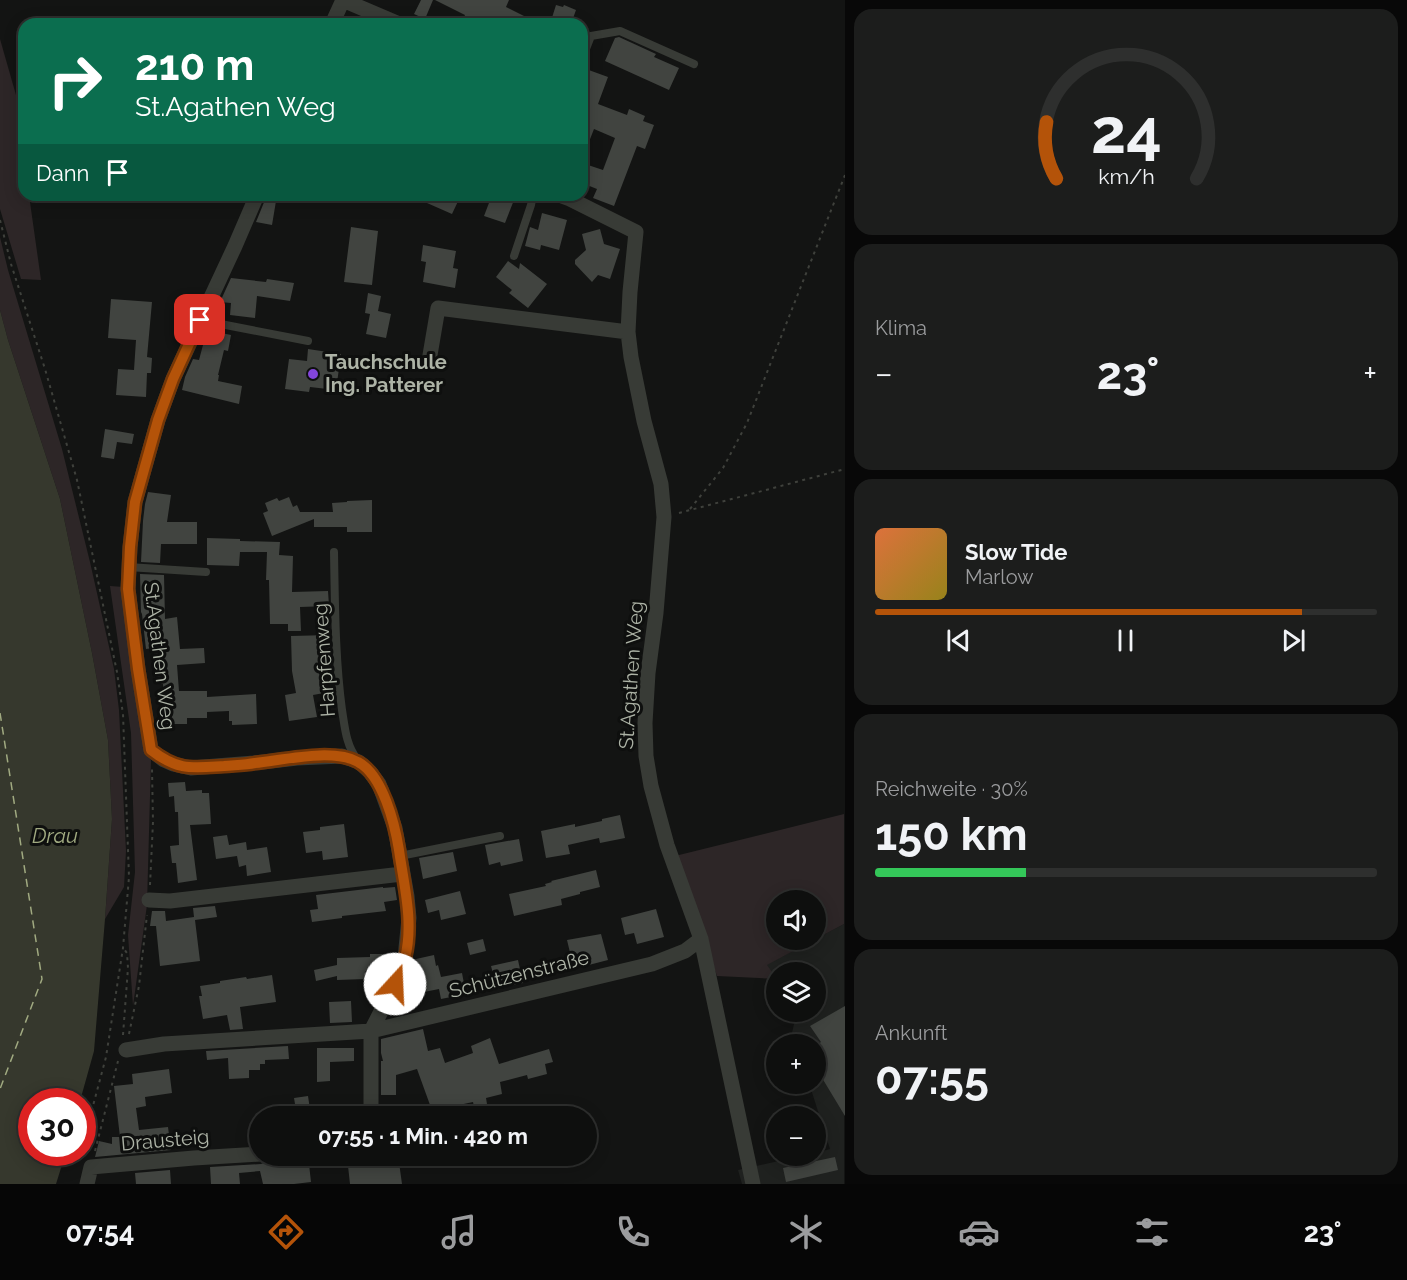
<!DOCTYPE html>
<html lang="de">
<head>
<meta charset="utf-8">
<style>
  :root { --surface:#0e0f0e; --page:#1c1d1c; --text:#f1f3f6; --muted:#9b9c9e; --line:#2e2f2e; --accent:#b45309 }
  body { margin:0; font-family:Raleway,sans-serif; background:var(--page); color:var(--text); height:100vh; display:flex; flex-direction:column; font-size:22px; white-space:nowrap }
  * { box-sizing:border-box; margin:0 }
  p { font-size:20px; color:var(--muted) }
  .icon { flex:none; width:33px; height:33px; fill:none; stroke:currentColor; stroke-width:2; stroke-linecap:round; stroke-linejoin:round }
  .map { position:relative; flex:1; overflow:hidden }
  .sheet { display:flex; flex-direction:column; gap:9px; padding:9px; background:#080808; width:562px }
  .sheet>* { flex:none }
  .top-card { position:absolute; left:18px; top:18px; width:570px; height:183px; border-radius:18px; box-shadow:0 3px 15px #0003,0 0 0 2px var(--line); background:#0b6e4f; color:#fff; overflow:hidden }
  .tools { position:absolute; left:766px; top:890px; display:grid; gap:12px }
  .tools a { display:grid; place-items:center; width:60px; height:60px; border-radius:50%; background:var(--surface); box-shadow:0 3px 15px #0003,0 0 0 2px var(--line); font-size:30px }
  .speed { position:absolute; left:18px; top:1088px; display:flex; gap:12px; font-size:30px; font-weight:700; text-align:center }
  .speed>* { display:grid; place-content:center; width:78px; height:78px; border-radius:50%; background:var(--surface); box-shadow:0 3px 15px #0003,0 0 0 2px var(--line); line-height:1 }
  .speed .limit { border:9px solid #d22; background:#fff; color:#111 }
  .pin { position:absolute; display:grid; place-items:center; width:51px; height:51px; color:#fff; margin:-26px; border-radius:12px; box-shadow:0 3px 9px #0006 }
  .me { position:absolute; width:66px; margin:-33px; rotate:20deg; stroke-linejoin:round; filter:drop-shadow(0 0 4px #0008) }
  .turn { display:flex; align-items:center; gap:21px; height:126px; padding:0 18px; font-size:27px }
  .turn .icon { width:78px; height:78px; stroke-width:2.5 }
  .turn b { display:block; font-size:42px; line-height:51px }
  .then { display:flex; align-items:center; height:57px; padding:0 18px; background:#0003; gap:12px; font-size:22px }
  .big { font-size:45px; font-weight:700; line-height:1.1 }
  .sheet .widget { flex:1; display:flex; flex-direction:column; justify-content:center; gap:9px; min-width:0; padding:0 21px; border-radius:18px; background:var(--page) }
  .sheet .dial { align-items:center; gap:0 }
  .dial svg { height:156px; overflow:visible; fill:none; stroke:var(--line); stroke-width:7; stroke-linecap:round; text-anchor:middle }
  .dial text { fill:var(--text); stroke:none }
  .song { display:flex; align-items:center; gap:18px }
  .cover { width:72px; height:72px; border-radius:9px; background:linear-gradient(135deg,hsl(20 70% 55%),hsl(50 70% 35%)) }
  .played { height:6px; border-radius:3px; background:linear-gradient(90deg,var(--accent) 85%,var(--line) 85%) }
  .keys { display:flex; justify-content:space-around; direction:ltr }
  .heat { display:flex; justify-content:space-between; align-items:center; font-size:33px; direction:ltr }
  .charge { height:9px; border-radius:4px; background:linear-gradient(90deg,#34c759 30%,var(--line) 0) }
  .trip { position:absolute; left:249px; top:1106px; width:348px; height:60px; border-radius:30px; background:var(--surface); box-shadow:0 3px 15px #0003,0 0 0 2px var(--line); font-weight:700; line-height:60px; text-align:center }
  .menu { display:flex; height:96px; justify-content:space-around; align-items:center; background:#060606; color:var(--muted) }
  .menu .icon { width:42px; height:42px }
  .menu .selected { color:var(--accent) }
  .menu b { font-size:27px; color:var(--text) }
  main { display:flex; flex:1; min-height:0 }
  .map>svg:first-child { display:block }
</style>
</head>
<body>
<main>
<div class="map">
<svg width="845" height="1184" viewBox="0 0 845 1184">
  <rect width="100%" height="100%" fill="#131413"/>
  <path fill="#1f211f" d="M 844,924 L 844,1184 L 742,1184 L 738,1170 L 805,1155 L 816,1155 L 816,1153 L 830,1149 L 809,1083 L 816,1083 L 816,1044 L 796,1044 L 792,1033 L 797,1011 L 816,1011 L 816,972 L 777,972 L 777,979 L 766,965 Z"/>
  <path fill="#2d2627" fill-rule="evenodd" d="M 0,39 L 16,95 L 24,153 L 24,195 L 29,195 L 41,280 L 21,279 L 0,209 Z
    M 0,237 L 8,270 L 62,449 L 90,562 L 114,669 L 119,710 L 126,851 L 124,887 L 105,919 L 112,819 L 108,740 L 92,653 L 60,499 L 8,340 L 0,310 Z
    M 110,586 L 124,587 L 146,749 L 151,760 L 147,905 L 133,1006 L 128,935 L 135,872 L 131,733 Z
    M 844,814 L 844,924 L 767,965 L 777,979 L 717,976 L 675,856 ZM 777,900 L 816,900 L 816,939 L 777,939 Z"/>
  <path fill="#36382d" d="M 0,310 L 8,340 L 60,499 L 92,653 L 108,740 L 112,819 L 105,919 L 94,1051 L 80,1101 L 32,1101 L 32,1152 L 66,1152 L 56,1184 L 0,1184 Z"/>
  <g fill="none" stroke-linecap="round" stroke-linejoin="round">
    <path stroke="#a1aa81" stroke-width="1.5" stroke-dasharray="8 6" stroke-linecap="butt" d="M 0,713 L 42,979 L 0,1089"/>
  </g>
  <path fill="#414440" d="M 421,0 L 433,0 L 425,19 L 414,14 Z
    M 435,0 L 509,0 L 506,7 L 524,16 L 519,24 L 461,24 L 465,15 Z
    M 556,5 L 563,7 L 564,5 L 576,10 L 571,24 L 550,24 Z
    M 619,37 L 656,54 L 654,57 L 679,68 L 669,90 L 605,61 L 615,38 Z
    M 586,69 L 608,77 L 598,104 L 627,115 L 629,109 L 645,116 L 643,121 L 654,125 L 645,149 L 637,146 L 614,206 L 593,198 L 597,189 L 582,183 L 582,163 L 603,170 L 615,138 L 594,129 L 583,157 L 582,157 L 582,79 Z
    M 267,195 L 277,195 L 272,225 L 256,222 Z
    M 431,195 L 461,195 L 452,214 L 427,203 Z
    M 492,195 L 501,195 L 514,200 L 505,223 L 484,216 Z
    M 542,213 L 567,220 L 559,250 L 541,245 L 540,250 L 525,246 L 530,227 L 538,230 Z
    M 351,227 L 378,231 L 372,285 L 344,282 Z
    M 600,229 L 604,244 L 620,249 L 610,279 L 598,275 L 592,282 L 575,264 L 575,260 L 586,250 L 582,234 Z
    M 423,245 L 456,251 L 453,268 L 458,269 L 455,288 L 423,282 L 426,262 L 421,261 Z
    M 508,261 L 519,269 L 520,263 L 547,284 L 528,308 L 509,293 L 512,290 L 496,277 Z
    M 231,278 L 266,282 L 267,279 L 294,283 L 290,301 L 257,296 L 255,318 L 230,315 L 231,303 L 220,302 Z
    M 368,293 L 381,296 L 378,311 L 391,314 L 386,338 L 366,334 L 370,314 L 365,313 Z
    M 111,299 L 152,302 L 147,357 L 152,358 L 151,373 L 147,373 L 146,397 L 116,395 L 118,369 L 134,370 L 136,340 L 108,338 Z
    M 207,330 L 231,335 L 228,351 L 224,350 L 218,375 L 219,375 L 218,381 L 242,386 L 239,404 L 182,390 L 185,377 L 193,359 L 199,360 Z
    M 308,349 L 341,354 L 336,390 L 310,387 L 309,392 L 285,389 L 289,359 L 307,361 Z
    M 105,429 L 134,434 L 132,444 L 117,442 L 114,459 L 101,457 Z
    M 148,492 L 171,495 L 167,522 L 197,522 L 197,544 L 161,544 L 160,563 L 141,562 L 143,521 L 145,504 Z
    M 289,497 L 293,507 L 297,505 L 300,512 L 333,512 L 332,503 L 347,502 L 347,501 L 372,500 L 372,532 L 347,532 L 347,527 L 314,527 L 314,519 L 272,536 L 263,513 L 268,511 L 265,503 L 277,498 L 279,501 Z
    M 207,538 L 240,539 L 240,541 L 280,542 L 279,555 L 293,556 L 292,592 L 328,591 L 329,606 L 300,607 L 301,631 L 288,631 L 288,624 L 270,624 L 269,580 L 266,580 L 267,552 L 240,552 L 239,566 L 207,565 Z
    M 140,574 L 164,575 L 165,619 L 177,617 L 180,649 L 204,648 L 205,663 L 177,665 L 179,691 L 207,691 L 207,697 L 256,694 L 257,724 L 232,725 L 232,721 L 229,721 L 229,711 L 207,712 L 207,718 L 187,718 L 187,724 L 167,724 L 167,705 L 164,705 L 163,684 L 155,684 L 153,648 L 146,649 L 142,614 L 141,612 Z
    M 330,635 L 330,649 L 319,649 L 320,680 L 321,680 L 324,693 L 313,695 L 317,717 L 289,721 L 285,695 L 296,693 L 292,671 L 291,636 Z
    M 185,782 L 186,791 L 202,790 L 202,793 L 209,793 L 211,824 L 190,825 L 197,880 L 178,883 L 176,863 L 172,863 L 170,846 L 179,845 L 178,812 L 175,812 L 174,796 L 169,797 L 168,783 Z
    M 620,815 L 625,838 L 600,843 L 599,838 L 568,845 L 570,854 L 546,858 L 541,831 L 575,824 L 575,827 L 602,821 L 602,819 Z
    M 344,824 L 348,857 L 323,860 L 322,851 L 306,853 L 303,832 L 320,830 L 320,827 Z
    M 227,835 L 229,845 L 246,842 L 247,850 L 267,847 L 271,872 L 247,876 L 246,865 L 239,867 L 237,856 L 216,859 L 213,837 Z
    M 519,839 L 523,861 L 501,866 L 500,862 L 489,865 L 485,845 Z
    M 453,852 L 457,871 L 423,879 L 419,858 Z
    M 596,870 L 600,887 L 580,892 L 580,894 L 561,899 L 562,905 L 514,916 L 509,894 L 546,886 L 545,884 L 552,882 L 551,881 Z
    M 383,887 L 383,888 L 395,887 L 397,900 L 384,902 L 386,911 L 342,916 L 342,918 L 312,922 L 310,910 L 318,909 L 316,895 Z
    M 460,891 L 466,914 L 441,920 L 439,910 L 428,913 L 425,900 Z
    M 215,906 L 217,917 L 195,920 L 200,961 L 160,966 L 156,926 L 150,926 L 152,911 L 165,911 L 166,921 L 194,917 L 193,908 Z
    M 656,909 L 664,937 L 637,944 L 634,933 L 625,935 L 621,918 Z
    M 601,934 L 608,960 L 581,967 L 580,963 L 573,965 L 567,940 Z
    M 483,939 L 486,951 L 470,955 L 467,943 Z
    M 370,954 L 385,954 L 386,970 L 365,971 L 365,979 L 337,980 L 337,976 L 316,981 L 314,970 L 337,965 L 337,958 L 370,957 Z
    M 434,955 L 436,966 L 438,965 L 441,977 L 462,973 L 466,994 L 441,999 L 439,989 L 419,993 L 414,970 L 418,970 L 416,959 Z
    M 518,960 L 523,983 L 497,989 L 491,966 Z
    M 272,975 L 276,1002 L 240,1007 L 243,1029 L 230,1030 L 227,1015 L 203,1019 L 199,996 L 202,996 L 200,986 L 220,983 L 220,981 L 246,977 L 247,979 Z
    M 351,1001 L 352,1022 L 330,1023 L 329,1002 Z
    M 845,1006 L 845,1116 L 816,1068 L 816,1046 L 821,1042 L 810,1026 Z
    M 423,1029 L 428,1051 L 440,1048 L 445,1063 L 473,1053 L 471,1046 L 490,1038 L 499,1064 L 549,1049 L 553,1062 L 545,1064 L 547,1074 L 528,1079 L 527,1075 L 500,1082 L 502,1094 L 486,1098 L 487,1104 L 474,1107 L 473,1102 L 445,1108 L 447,1116 L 434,1116 L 417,1069 L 396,1075 L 396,1095 L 381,1095 L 381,1061 L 383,1061 L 381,1053 L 381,1039 Z
    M 288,1046 L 289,1059 L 265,1060 L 265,1064 L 260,1064 L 260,1070 L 249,1070 L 249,1078 L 229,1079 L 228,1058 L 207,1060 L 206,1051 Z
    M 317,1048 L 354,1048 L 354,1061 L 330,1062 L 330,1081 L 317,1082 Z
    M 169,1069 L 172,1093 L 145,1097 L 146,1106 L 136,1108 L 139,1130 L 168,1127 L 171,1150 L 95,1157 L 99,1141 L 112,1144 L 112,1137 L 120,1137 L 114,1086 L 133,1084 L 132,1074 Z
    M 308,1096 L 311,1116 L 297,1116 L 294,1098 Z
    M 275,1155 L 276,1158 L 294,1155 L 308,1155 L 311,1182 L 294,1184 L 263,1184 L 260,1171 L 239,1173 L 240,1184 L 211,1184 L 210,1167 L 261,1164 L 266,1162 L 269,1156 Z
    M 366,1155 L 398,1155 L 402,1184 L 350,1184 L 347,1157 Z
    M 835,1157 L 838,1170 L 786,1182 L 783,1168 Z
    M 170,1170 L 171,1184 L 136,1184 L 135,1173 Z"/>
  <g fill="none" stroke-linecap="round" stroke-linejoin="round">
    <path stroke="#3f413c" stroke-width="2" stroke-dasharray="3 4.5" stroke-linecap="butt" d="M 0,220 L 11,264 L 45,369 L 77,480 L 117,672 L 123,714 L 129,877 L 123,948 L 106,1057 L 82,1147
      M 690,509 L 723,468 L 747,423 L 845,175
      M 679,513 L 845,469
      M 150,885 L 153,822 L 152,768
      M 129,1034 L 139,986 L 147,915
      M 123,1035 L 128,968 L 127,953 L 124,949
      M 95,1151 L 118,1061"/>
    <path stroke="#383b36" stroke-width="8" d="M 582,59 L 591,36 L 620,31 L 694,64
      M 514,256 L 531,205 L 533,195
      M 200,320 L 308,341
      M 334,552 C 335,605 335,658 342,710 C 345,728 346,745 357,759
      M 128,567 L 206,572
      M 400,856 L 500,836"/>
    <path stroke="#383b36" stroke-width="15" d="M 343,0 L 399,24
      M 332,24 L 343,0
      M 257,195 L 235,246 L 173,379 L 158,420 L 135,502 L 130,547 L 128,589 L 138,669 L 151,750 L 164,760 L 173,764 L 191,768 L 254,763 L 297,758 L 342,756 L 359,762 L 370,772 L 379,784 L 395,828 L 407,896 L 409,918 L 405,958 L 395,984 L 371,1031 L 371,1116
      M 559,195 L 570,199 L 636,232 L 630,292 L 628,332 L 631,357 L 644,421 L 661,484 L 664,517 L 656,613 L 648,673 L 645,723 L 646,756 L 651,786 L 667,845 L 701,939 L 753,1184
      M 430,355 L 438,308 L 628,332
      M 149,900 L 170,901 L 402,874
      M 126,1050 L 164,1044 L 371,1031 L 652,964 L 685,951 L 701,939
      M 87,1184 L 91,1167 L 194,1158 L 260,1154"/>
  </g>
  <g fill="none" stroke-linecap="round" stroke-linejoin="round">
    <g stroke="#753606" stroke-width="15">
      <path id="route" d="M 200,320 L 173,379 L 158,420 L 135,502 L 130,547 L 128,589 L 138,669 L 151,750 C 178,771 191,768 224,766 C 234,765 245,765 255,763 C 284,760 333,748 358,762 C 383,775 395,825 399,850 C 404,886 414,922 405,958 C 403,967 398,976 395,984"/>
    </g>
    <use href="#route" stroke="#b45309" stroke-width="10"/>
  </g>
  <circle fill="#8345da" stroke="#0e0f0e" stroke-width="2" cx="313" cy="374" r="6"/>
  <g text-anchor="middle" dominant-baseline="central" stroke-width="6" stroke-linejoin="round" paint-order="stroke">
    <g font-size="20" font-weight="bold" fill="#adb3a6" stroke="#0e0f0e" text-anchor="start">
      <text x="325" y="362">Tauchschule<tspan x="325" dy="23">Ing. Patterer</tspan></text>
    </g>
    <g font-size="20" fill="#adb3a6" stroke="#0e0f0e">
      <text transform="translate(160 656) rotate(83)">St.Agathen Weg</text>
      <text transform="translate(324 660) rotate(-94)">Harpfenweg</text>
      <text transform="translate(631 675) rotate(-86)">St.Agathen Weg</text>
      <text transform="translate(519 974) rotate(-14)">Schützenstraße</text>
      <text transform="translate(165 1140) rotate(-5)">Drausteig</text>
    </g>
    <g font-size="21" font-style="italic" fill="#a1aa81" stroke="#0e0f0e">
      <text x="55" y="835">Drau</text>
    </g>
  </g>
</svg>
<div class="tools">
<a><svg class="icon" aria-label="sound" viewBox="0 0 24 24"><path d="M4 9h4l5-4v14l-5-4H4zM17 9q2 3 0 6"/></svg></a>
<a><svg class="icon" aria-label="layers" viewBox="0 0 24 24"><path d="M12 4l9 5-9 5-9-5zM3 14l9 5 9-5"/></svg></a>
<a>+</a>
<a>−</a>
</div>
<div class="speed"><div class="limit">30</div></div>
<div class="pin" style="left:200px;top:320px;background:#d93025"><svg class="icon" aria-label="arrive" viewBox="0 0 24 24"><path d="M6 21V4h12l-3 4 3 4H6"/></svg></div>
<svg class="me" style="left:395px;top:984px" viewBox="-20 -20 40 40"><circle r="19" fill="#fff"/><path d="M0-13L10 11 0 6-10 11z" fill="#b45309"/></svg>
<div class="trip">07:55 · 1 Min. · 420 m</div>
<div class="top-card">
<div class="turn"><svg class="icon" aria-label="right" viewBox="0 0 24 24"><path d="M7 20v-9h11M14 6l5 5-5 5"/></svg><div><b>210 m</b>St.Agathen Weg</div></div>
<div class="then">Dann<svg class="icon" aria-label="arrive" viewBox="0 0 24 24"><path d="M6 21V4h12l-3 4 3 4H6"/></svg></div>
</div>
</div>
<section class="sheet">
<div class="widget dial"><svg viewBox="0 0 100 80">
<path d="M14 69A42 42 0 1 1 86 69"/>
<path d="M14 69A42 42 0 0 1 9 40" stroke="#b45309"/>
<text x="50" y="56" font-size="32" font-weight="700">24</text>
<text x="50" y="72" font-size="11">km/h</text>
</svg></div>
<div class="widget"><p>Klima</p>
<div class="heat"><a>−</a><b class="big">23°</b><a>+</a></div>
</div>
<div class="widget">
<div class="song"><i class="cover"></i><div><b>Slow Tide</b><p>Marlow</p></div></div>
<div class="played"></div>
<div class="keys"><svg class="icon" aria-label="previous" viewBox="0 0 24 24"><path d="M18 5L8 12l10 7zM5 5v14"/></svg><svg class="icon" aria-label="pause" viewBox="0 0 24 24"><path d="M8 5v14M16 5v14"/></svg><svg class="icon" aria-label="next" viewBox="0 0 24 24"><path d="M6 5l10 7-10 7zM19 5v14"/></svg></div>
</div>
<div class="widget"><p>Reichweite · 30%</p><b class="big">150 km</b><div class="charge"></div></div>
<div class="widget"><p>Ankunft</p><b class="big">07:55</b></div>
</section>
</main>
<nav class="menu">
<b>07:54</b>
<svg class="icon selected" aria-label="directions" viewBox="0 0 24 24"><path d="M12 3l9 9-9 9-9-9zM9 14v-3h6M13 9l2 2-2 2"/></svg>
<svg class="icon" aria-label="music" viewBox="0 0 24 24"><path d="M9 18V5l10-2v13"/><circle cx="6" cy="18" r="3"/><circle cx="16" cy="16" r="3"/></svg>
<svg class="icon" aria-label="phone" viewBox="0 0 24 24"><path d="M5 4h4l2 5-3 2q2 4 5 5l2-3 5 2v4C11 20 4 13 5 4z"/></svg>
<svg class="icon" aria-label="climate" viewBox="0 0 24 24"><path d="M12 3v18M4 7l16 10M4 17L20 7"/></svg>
<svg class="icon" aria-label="car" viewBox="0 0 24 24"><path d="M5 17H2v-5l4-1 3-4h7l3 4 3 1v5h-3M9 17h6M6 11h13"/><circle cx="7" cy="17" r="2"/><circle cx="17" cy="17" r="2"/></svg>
<svg class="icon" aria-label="filters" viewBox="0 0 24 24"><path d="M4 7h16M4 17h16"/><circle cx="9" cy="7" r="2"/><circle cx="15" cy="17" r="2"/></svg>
<b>23°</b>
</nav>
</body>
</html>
